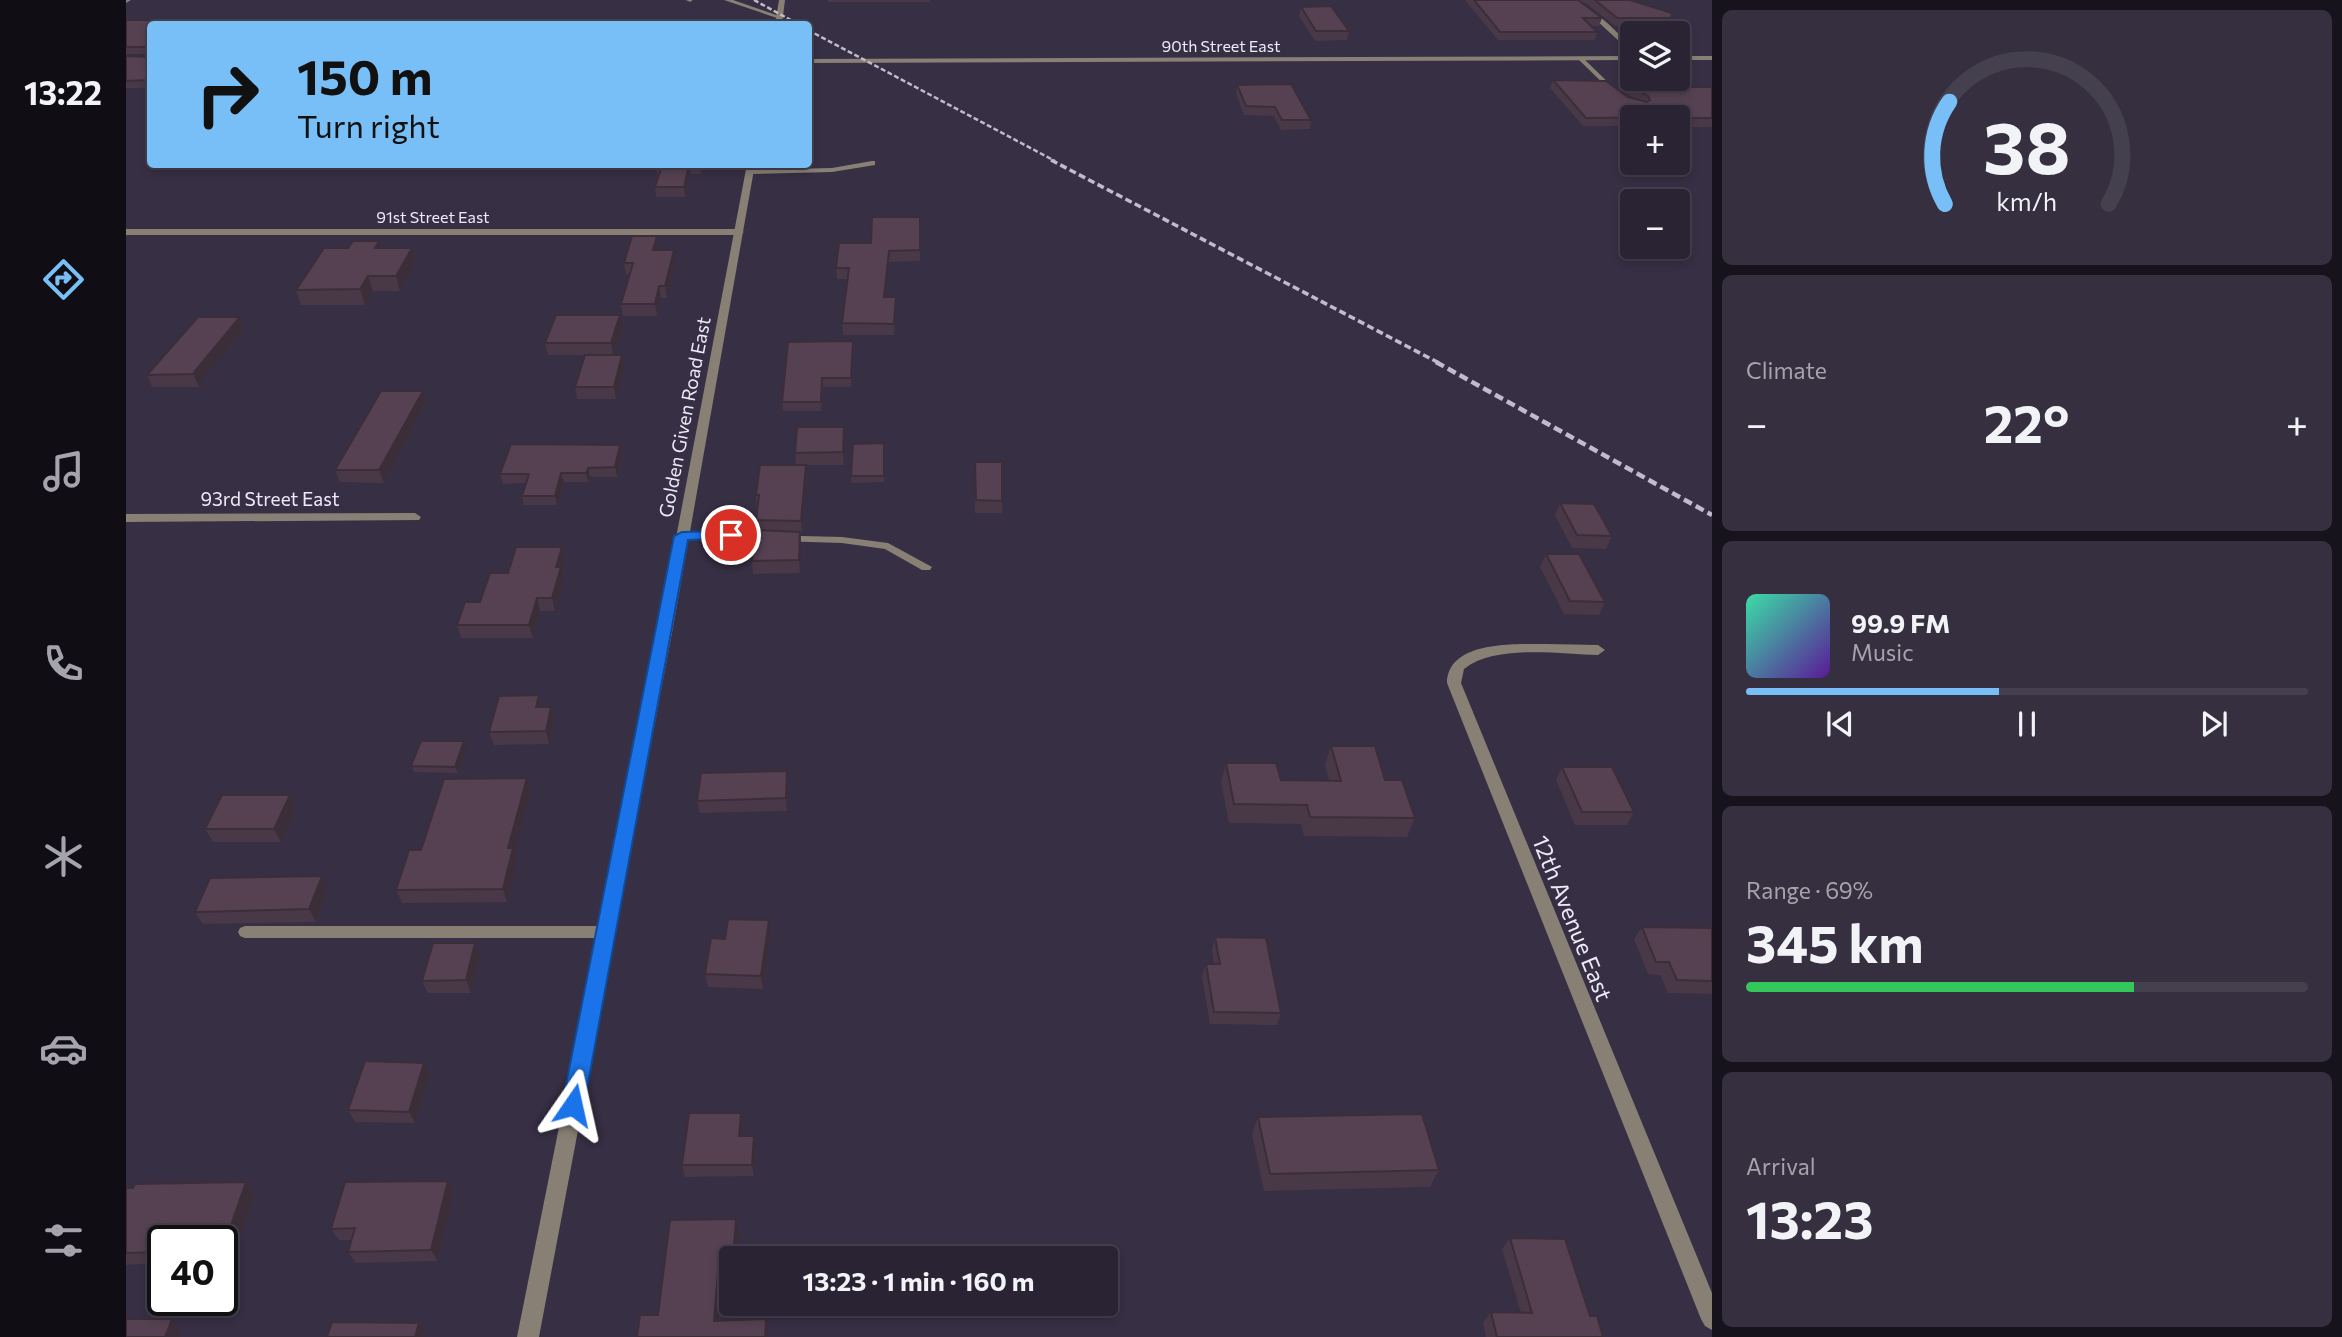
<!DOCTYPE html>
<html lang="en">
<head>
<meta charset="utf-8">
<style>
  :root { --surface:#292333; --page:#352f3f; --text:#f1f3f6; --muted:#a5a4ac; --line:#45404e; --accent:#78bff7 }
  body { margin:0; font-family:Commissioner,sans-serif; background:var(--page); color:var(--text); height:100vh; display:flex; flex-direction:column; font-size:26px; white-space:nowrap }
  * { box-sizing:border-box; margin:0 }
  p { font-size:23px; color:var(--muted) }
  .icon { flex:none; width:38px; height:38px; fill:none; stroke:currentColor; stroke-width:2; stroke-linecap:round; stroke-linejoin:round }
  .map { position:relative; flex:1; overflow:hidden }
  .sheet { display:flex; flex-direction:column; gap:10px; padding:10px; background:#17131c; width:630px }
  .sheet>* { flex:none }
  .top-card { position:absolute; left:21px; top:21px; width:665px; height:147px; border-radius:7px; box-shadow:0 4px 10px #0003,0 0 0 2px var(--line); background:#78bff7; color:#111; overflow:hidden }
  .fabs { position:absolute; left:1494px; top:21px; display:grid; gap:14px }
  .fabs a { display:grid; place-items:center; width:70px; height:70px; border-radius:7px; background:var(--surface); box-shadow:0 4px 10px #0003,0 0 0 2px var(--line); font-size:35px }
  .speed { position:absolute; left:21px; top:1225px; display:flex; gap:14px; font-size:35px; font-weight:700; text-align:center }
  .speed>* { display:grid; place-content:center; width:91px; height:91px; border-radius:50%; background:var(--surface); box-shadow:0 4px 10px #0003,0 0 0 2px var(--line); line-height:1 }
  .speed .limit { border:4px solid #111; border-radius:10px; background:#fff; color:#111 }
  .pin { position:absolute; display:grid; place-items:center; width:60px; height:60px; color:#fff; margin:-30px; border:4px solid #fff; border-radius:50%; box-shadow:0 2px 7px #0007 }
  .me { position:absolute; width:77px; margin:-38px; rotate:11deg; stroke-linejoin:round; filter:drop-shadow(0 0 5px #0008) }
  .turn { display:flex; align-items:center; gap:24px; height:147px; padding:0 35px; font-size:32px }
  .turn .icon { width:91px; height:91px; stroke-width:2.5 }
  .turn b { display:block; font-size:49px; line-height:60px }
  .big { font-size:52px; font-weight:700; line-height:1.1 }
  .sheet .tile { flex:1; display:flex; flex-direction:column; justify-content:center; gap:10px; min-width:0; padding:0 24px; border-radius:10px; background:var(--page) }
  .sheet .dial { align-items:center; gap:0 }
  .dial svg { height:182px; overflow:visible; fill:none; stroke:var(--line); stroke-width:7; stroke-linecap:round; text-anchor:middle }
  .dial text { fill:var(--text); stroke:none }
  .song { display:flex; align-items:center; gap:21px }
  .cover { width:84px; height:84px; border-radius:10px; background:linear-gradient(135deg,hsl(160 70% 55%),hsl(270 70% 35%)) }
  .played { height:7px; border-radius:4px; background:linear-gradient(90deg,var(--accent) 45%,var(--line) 45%) }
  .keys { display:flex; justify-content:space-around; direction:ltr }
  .heat { display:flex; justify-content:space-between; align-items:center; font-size:38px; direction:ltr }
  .charge { height:10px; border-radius:5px; background:linear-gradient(90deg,#34c759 69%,var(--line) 0) }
  .trip { position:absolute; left:593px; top:1246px; width:399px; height:70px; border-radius:7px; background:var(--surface); box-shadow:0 4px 10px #0003,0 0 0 2px var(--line); font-weight:700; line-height:70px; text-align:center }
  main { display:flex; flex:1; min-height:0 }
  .dock { display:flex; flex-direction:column; width:126px; justify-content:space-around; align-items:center; background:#100e14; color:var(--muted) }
  .dock .icon { width:49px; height:49px }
  .dock .selected { color:var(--accent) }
  .dock b { font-size:32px; color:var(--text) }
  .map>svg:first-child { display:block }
</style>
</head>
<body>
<main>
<nav class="dock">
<b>13:22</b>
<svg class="icon selected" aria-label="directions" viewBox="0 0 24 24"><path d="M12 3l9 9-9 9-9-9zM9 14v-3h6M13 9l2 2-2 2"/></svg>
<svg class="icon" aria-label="music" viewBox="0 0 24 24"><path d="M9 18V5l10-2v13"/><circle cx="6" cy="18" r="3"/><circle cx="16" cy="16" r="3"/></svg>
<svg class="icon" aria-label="phone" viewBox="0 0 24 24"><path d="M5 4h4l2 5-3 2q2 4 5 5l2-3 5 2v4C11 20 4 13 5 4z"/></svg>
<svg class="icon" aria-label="climate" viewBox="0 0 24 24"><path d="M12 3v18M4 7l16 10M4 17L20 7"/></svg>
<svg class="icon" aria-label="car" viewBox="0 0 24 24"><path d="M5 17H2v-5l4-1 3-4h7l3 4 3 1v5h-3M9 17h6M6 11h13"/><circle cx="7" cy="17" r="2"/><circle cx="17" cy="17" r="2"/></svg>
<svg class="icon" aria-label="filters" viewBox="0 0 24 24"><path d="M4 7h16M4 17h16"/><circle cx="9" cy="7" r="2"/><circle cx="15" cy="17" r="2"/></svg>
</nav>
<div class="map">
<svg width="1586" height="1337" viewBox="0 0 1586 1337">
  <rect width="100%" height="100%" fill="#372f44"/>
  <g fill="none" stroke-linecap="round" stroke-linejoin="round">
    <path fill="#888074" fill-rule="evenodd" d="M 560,0 L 567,0 L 564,2 Z
      M 598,0 L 607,0 L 656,17 L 651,18 Z
      M 1443,0 C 1462,0 1493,35 1507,48 L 1507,54 L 1469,19 Z
      M 1452,57 L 1456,57 L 1491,91 L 1491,93 L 1487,93 L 1452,59 Z
      M 746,161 L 749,161 L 749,165 L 706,172 L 624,174 L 620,172 L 624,170 L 706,168 Z
      M 556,533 L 716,537 L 762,543 L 806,567 L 804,570 L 796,570 L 759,549 L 716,543 L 552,538 L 551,536 Z
      M 119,926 L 481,926 L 486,928 L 488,932 L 486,936 L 481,938 L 119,938 L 114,936 L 112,932 L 114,928 Z"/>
    <path fill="#888074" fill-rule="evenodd" d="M 0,0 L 5,0 L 0,3 Z
      M 1507,56 L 1507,60 L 682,63 L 682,59 Z
      M 1552,56 L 1586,56 L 1586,60 L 1552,60 Z
      M 0,229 L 613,229 L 618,232 L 613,235 L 0,235 Z
      M 289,513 L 295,517 L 293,520 L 0,522 L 0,514 Z
      M 1421,644 L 1472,645 L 1479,650 L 1472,655 C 1434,654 1369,644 1338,669 L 1335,683 L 1586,1293 L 1586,1330 L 1579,1326 L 1575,1319 L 1321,683 C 1322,640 1390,644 1421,644 Z"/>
    <path fill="#888074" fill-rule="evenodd" d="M 653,0 L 659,0 L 656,24 L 649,24 Z
      M 621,164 L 629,164 L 548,622 L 413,1337 L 391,1337 L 534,622 Z"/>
    <path stroke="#c1bbcb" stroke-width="2.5" stroke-dasharray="5 2.5" stroke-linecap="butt" d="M 628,0 L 672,24
      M 682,30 L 929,161"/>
    <path stroke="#c1bbcb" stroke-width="3.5" stroke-dasharray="7 3.5" stroke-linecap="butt" d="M 925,160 L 1313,363"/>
    <path stroke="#c1bbcb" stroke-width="4.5" stroke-dasharray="9 4.5" stroke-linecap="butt" d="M 1310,362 L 1586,515"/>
  </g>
  <path fill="#493847" d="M 702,0 L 804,0 L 804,2 L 702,2 Z
    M 1339,0 L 1504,0 L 1545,18 L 1542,27 L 1489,26 L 1461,4 L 1453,1 L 1476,18 L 1473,26 L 1466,26 L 1471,32 L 1469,40 L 1372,40 Z
    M 1175,7 L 1223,31 L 1221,40 L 1189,41 L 1173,16 Z
    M 0,20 L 34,20 L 36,24 L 24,24 L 24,88 L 0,88 L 0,56 L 21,57 L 22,54 L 0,54 Z
    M 1427,80 L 1512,100 L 1492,89 L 1495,81 L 1536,87 L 1586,87 L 1586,127 L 1552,127 L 1552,117 L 1507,117 L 1507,126 L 1457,126 L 1424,88 Z
    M 1111,85 L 1185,120 L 1184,129 L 1155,130 L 1148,116 L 1118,115 L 1110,93 Z
    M 530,164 L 577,164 L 575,174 L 565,174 L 559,197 L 530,197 L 529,187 L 533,174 L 531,174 Z
    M 794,217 L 794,261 L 763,262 L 759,297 L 770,297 L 768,335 L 717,335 L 716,323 L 722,279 L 711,279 L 710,268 L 745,243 Z
    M 531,236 L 532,250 L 550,261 L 541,298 L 535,298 L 531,316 L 497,316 L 495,304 L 503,274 L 500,274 L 498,263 Z
    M 253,241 L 255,248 L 286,248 L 290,263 L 274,291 L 247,291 L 239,305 L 175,305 L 170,290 L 222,248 Z
    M 494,315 L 497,327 L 487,355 L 499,367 L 490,399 L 451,399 L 449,387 L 459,355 L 422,355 L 419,343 Z
    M 114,317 L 118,329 L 78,378 L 73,387 L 26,387 L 21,375 Z
    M 727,341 L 725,387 L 697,387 L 695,411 L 657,411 L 656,402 Z
    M 300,403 L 258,483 L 214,482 L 209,470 Z
    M 718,427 L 718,465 L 680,465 L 680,478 L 676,533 L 674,533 L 674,573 L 627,574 L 626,561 L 631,530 L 630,495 L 670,465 L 669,453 Z
    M 758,443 L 758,482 L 725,483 L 725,476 Z
    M 494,445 L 496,454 L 491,477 L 464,477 L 462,482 L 438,482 L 431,505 L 398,505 L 396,496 L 400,483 L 377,484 L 374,474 Z
    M 849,462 L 876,501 L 876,513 L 849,513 Z
    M 1434,503 L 1486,536 L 1480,549 L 1446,548 L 1429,515 Z
    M 436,547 L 439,559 L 436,570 L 438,579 L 429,611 L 414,611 L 407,638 L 335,638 L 331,625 L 382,573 Z
    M 1420,554 L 1479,602 L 1473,615 L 1438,614 L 1414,567 Z
    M 413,695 L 416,707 L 425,707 L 429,720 L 423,744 L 368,745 L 363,732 Z
    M 1205,746 L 1259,780 L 1289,818 L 1281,837 L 1178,836 L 1175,824 L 1103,823 L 1095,782 L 1100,763 L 1155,780 L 1203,780 L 1199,765 Z
    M 341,748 L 332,773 L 288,772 L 285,766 Z
    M 1436,767 L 1508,812 L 1501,825 L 1449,825 L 1430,780 Z
    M 401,778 L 405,791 L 389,853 L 391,861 L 381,902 L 276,903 L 270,890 L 295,850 Z
    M 662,784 L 661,811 L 574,813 L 571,801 Z
    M 164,795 L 170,808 L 155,842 L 87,842 L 79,829 Z
    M 202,888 L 190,922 L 77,924 L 69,912 Z
    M 1516,927 L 1586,928 L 1586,994 L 1542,993 L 1534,975 L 1522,974 L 1508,939 Z
    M 645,933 L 637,989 L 582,987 L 579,974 L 599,939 Z
    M 1089,937 L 1155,1013 L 1151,1025 L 1084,1024 L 1076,976 L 1080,964 L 1088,964 L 1086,950 Z
    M 354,955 L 345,993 L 302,993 L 296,981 Z
    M 304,1075 L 289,1123 L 229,1122 L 222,1110 Z
    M 615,1113 L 618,1125 L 616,1136 L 630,1147 L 628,1176 L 559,1177 L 556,1165 Z
    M 1132,1117 L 1313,1170 L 1304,1187 L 1138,1191 L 1126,1134 Z
    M 120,1182 L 129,1193 L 113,1239 L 37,1241 L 37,1263 L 0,1265 L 0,1188 Z
    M 328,1192 L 312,1261 L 230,1263 L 222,1252 L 226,1240 L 213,1240 L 205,1229 Z
    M 610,1219 L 614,1235 L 606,1258 L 606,1287 L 596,1287 L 594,1321 L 643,1334 L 643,1337 L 511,1337 L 532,1315 Z
    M 1384,1238 L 1464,1316 L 1477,1337 L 1360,1337 L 1357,1322 L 1365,1312 L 1395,1313 L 1376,1249 Z"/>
  <path fill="#3c2e39" d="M 574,164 L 577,164 L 575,174 L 574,165 Z
    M 563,165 L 565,174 L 559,197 L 558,187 Z
    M 531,236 L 532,247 L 529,261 L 527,250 Z
    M 253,241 L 258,256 L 249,248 Z
    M 286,248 L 290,263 L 274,291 L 270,276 Z
    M 548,250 L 550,261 L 541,298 L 539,286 Z
    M 763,251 L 763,262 L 758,308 L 758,297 Z
    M 242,276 L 247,291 L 239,305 L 234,289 Z
    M 533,286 L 535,298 L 531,316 L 529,304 Z
    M 494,315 L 497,327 L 487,355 L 485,343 Z
    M 114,317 L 118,329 L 78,378 L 73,387 L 67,374 L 73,366 Z
    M 496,355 L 499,367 L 490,399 L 488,387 Z
    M 297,391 L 300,403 L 258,483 L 253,470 Z
    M 718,427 L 719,439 L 718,465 L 717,452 Z
    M 494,445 L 496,454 L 491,477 L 489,467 Z
    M 680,465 L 680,478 L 676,533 L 675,521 Z
    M 462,468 L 464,477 L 462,482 L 460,473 Z
    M 435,473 L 438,482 L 431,505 L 429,496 Z
    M 674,532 L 675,544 L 674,573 L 673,560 Z
    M 436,547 L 439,559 L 436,570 L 438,579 L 429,611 L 426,598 L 430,567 Z
    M 411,598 L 414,611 L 407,638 L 403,625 Z
    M 413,695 L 416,708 L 410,707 Z
    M 425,707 L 429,720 L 423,744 L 420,731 Z
    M 338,741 L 341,748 L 332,773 L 329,767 Z
    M 661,771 L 662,784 L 661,811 L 660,798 Z
    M 401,778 L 405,791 L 389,853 L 391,861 L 381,902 L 377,889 L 382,848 Z
    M 164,795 L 170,808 L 155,842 L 148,829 Z
    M 196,876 L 202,888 L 190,922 L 183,909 Z
    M 643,920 L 645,933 L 637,989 L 635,976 Z
    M 349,943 L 354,955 L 345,993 L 340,980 Z
    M 298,1063 L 304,1075 L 289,1123 L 283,1112 Z
    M 615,1113 L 618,1125 L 615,1147 L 613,1136 Z
    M 628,1136 L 630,1147 L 628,1176 L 626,1165 Z
    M 322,1181 L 328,1192 L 312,1261 L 305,1250 Z
    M 120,1182 L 129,1193 L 113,1239 L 104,1228 Z
    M 610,1219 L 614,1235 L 612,1258 L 607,1258 Z
    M 67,1230 L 76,1241 L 63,1241 Z
    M 592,1271 L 596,1287 L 592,1336 L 588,1321 Z
    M 46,1319 L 56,1329 L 53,1337 L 39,1337 Z
    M 640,1319 L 643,1334 L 643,1337 L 639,1337 Z
    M 293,1323 L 300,1333 L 299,1337 L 289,1337 Z"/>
  <path fill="#554152" stroke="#3c2e39" stroke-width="2" d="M 1348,0 L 1452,0 L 1476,18 L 1457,18 L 1471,32 L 1374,32 Z
    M 1469,0 L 1504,0 L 1546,13 L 1545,18 L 1491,18 Z
    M 1205,6 L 1223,31 L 1190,31 L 1175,7 Z
    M 0,20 L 34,20 L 29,24 L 24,24 L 24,80 L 0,81 L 0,56 L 21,57 L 24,50 L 21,47 L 0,47 Z
    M 1427,80 L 1480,81 L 1502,97 L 1521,102 L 1524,100 L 1522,96 L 1495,81 L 1530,81 L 1536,87 L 1586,87 L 1586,118 L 1552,118 L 1552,117 L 1460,118 Z
    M 1165,84 L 1185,120 L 1156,120 L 1149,107 L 1120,106 L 1111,85 Z
    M 574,164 L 563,165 L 558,187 L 529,187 L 536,165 L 530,164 Z
    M 746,217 L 794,217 L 794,250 L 763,251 L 758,297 L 770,297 L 768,324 L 716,323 L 723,268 L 710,268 L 713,243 L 745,243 Z
    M 506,236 L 531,236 L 527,250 L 548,250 L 539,286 L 533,286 L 529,304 L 495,304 L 507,263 L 498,263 Z
    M 227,241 L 253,241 L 249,248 L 286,248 L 270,276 L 242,276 L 234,289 L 170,290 L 198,248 L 222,248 Z
    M 430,315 L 494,315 L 485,343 L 419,343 Z
    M 72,317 L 114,317 L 73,366 L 67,374 L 21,375 Z
    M 727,341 L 725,378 L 696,378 L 695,402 L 656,402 L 662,342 Z
    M 459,355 L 496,355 L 488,387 L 449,387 Z
    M 255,391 L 297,391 L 253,470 L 209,470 Z
    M 671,427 L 718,427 L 717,452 L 669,453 Z
    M 758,443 L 758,476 L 725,476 L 727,444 Z
    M 385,444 L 494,445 L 489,467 L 462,468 L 460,473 L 435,473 L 429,496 L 396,496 L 403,474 L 374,474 Z
    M 849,462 L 876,462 L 876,501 L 850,500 Z
    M 634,465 L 680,465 L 675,521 L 630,520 L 633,495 L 630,495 Z
    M 1434,503 L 1468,504 L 1486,536 L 1451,535 Z
    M 629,530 L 674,532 L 673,560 L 626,561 Z
    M 390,547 L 436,547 L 430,567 L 435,567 L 426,598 L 411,598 L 403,625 L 331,625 L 339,602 L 354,602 L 364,573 L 382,573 Z
    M 1420,554 L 1453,554 L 1479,602 L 1444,601 Z
    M 413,695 L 410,707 L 425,707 L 420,731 L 363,732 L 373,696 Z
    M 295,741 L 338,741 L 329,767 L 285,766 Z
    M 1205,746 L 1249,746 L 1259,780 L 1276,780 L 1289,818 L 1184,817 L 1181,805 L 1108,804 L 1100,763 L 1150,763 L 1155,780 L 1215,781 Z
    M 1436,767 L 1486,767 L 1508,812 L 1456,812 Z
    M 661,771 L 660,798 L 571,801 L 575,773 Z
    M 401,778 L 382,848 L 387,848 L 377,889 L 270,890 L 283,850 L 295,850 L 318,779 Z
    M 96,795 L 164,795 L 148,829 L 79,829 Z
    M 196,876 L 183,909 L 69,912 L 84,878 Z
    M 602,919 L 643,920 L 635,976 L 579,974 L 585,938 L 599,939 Z
    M 1516,927 L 1586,928 L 1586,981 L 1551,980 L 1543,962 L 1530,962 Z
    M 1089,937 L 1140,938 L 1155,1013 L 1088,1012 L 1080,964 L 1094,964 Z
    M 307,943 L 349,943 L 340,980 L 296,981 Z
    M 239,1061 L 298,1063 L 283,1112 L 222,1110 Z
    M 563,1113 L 615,1113 L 613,1136 L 628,1136 L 626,1165 L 556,1165 Z
    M 1296,1114 L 1313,1170 L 1144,1174 L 1132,1117 Z
    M 322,1181 L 305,1250 L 222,1252 L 229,1228 L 205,1229 L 219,1182 Z
    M 120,1182 L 104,1228 L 67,1230 L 63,1241 L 37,1241 L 37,1252 L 0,1253 L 0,1188 L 7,1188 L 9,1184 Z
    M 610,1219 L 607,1258 L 606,1258 L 606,1271 L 592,1271 L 588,1321 L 640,1319 L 639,1337 L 511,1337 L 514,1315 L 532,1315 L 544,1220 Z
    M 1384,1238 L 1439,1239 L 1464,1316 L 1471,1316 L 1477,1337 L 1371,1337 L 1365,1312 L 1406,1313 Z
    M 0,1319 L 46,1319 L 39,1337 L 0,1337 Z
    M 206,1322 L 293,1323 L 289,1337 L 201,1337 Z"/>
  <path fill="#1a73e8" stroke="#114b97" stroke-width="2" d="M 605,531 L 610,532 L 610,538 L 562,540 L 458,1105 L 454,1112 L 447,1115 L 439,1112 L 436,1105 L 548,536 L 556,532 Z"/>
  <g text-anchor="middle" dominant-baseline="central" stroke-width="7" stroke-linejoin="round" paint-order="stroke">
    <g font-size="16" fill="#efeaf8" stroke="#372f44">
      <text x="1095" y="45">90th Street East</text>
      <text x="307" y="216">91st Street East</text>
    </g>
    <g font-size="19" fill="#efeaf8" stroke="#372f44">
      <text transform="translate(558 417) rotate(-79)">Golden Given Road East</text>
      <text x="144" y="498">93rd Street East</text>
    </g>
    <g font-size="23" fill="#efeaf8" stroke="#372f44">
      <text transform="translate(1447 918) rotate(68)">12th Avenue East</text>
    </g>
  </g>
</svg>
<div class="fabs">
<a><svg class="icon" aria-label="layers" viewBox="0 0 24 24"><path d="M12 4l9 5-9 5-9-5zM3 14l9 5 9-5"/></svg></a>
<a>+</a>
<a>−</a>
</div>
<div class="speed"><div class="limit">40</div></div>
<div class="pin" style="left:605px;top:535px;background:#d93025"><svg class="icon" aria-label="arrive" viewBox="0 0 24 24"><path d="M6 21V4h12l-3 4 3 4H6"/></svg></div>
<svg class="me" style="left:447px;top:1105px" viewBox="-20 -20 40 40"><path d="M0-17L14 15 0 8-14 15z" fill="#1a73e8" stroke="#fff" stroke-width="4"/></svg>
<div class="trip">13:23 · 1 min · 160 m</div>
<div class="top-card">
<div class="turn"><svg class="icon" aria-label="right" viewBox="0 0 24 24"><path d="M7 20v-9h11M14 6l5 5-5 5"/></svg><div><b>150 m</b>Turn right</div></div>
</div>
</div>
<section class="sheet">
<div class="tile dial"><svg viewBox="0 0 100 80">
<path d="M14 69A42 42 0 1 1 86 69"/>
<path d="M14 69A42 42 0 0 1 16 24" stroke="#78bff7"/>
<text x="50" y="56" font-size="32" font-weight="700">38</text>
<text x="50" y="72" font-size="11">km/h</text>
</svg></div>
<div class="tile"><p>Climate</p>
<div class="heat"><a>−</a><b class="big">22°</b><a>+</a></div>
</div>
<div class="tile">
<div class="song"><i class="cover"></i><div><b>99.9 FM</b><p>Music</p></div></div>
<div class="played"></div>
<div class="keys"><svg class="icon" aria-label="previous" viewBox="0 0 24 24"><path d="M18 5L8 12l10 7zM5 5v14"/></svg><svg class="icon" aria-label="pause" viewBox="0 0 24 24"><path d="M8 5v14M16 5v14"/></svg><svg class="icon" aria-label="next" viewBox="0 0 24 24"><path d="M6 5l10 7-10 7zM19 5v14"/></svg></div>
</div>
<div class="tile"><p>Range · 69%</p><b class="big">345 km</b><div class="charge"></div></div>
<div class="tile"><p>Arrival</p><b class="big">13:23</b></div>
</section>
</main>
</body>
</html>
